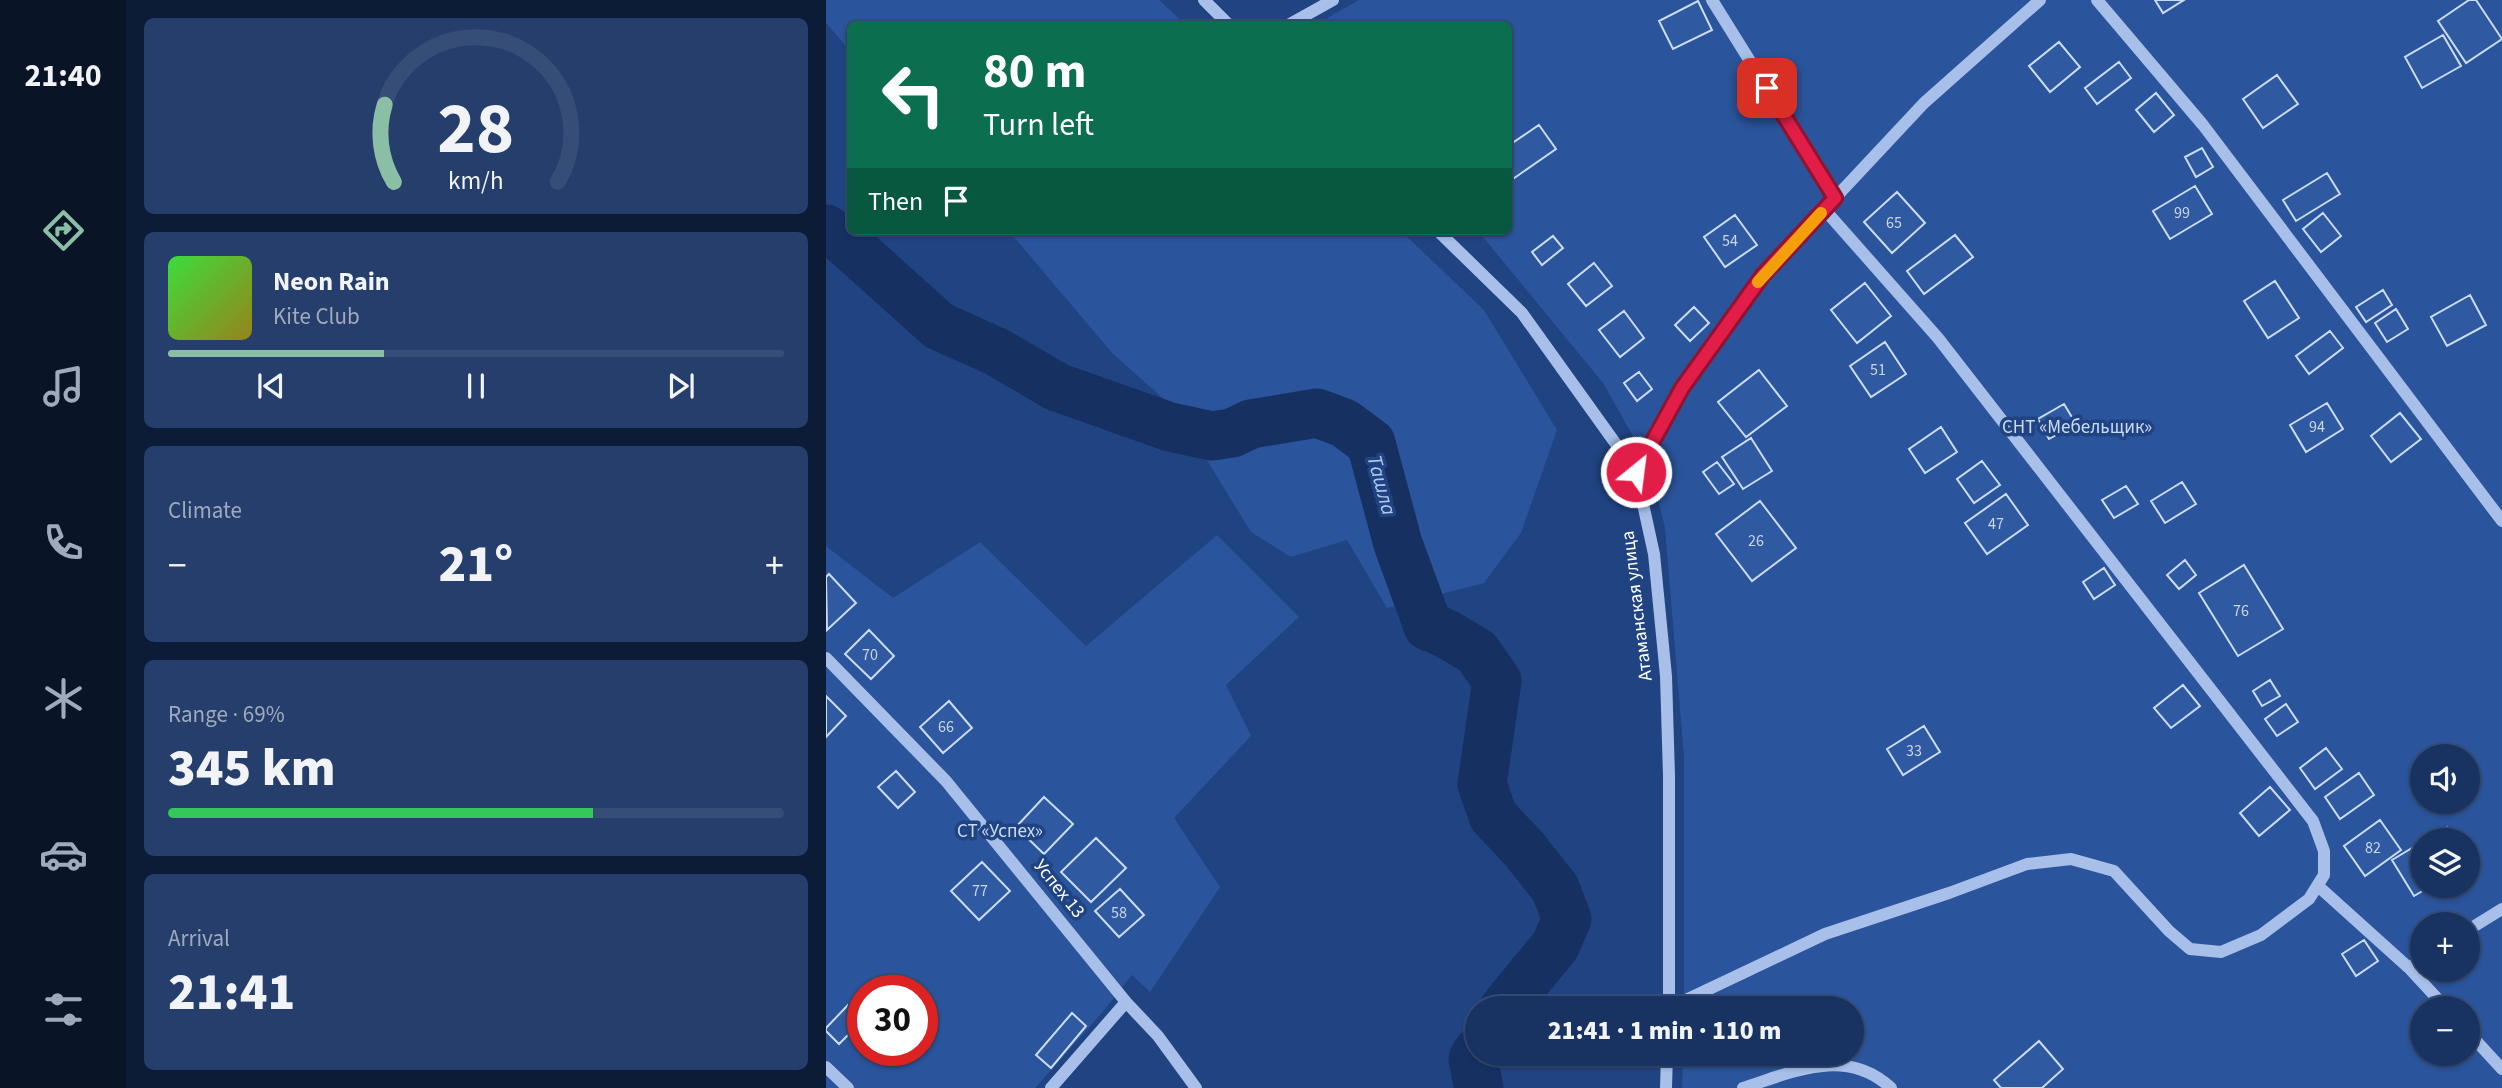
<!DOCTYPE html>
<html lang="en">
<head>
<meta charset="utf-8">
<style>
  :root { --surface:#183262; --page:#253e6b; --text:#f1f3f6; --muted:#9faabe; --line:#364d77; --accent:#8abfa5 }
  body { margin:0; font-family:"Source Sans 3",sans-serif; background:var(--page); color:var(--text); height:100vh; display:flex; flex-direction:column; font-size:26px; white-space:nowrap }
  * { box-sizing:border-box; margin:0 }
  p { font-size:23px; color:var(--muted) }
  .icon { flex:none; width:38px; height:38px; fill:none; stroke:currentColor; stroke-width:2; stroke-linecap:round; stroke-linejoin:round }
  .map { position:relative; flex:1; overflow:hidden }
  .drawer { display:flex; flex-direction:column; gap:18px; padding:18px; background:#0d1c36; width:700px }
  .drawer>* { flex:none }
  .banner { position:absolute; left:21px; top:21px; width:665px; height:214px; border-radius:10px; box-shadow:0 2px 5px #0004,0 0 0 2px var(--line); background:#0b6e4f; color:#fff; overflow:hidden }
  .controls { position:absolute; left:1584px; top:744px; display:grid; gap:14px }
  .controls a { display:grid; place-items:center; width:70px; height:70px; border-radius:50%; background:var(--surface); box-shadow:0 2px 5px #0004,0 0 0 2px var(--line); font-size:35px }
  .speed { position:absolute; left:21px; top:975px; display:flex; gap:14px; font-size:35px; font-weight:700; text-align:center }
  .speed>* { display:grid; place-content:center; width:91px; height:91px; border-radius:50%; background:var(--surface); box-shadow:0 2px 5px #0004,0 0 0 2px var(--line); line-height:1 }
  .speed .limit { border:10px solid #d22; background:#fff; color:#111 }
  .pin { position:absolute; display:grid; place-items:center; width:60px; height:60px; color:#fff; margin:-30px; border-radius:14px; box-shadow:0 4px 10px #0006 }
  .me { position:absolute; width:77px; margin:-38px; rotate:29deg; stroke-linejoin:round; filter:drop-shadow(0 0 5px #0008) }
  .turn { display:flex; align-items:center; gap:24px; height:147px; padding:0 21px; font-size:32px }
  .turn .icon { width:91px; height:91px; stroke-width:2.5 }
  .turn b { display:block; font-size:49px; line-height:60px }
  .then { display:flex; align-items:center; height:66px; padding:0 21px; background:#0003; gap:14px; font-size:26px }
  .big { font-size:52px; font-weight:800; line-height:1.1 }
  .drawer .tile { flex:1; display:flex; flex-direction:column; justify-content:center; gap:10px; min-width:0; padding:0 24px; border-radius:10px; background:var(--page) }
  .drawer .dial { align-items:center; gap:0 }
  .dial svg { height:182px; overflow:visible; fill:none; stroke:var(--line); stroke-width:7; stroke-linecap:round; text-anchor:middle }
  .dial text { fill:var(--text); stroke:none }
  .song { display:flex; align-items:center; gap:21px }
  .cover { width:84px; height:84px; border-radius:10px; background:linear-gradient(135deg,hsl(120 70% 55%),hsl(50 70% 35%)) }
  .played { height:7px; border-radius:4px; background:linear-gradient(90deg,var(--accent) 35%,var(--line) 35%) }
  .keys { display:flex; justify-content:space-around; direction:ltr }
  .heat { display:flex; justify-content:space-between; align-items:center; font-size:38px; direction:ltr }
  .charge { height:10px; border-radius:5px; background:linear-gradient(90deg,#34c759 69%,var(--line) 0) }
  .trip { position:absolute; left:639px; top:996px; width:399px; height:70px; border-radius:35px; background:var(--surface); box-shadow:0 2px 5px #0004,0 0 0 2px var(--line); font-weight:800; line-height:70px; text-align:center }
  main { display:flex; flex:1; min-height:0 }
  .tab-bar { display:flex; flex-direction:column; width:126px; justify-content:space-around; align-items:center; background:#0a1427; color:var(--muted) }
  .tab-bar .icon { width:49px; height:49px }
  .tab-bar .on { color:var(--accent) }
  .tab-bar b { font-size:32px; color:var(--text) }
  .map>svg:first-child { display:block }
</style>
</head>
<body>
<main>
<nav class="tab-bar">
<b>21:40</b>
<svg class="icon on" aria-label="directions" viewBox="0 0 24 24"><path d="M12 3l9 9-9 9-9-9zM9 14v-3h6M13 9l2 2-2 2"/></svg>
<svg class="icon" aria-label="music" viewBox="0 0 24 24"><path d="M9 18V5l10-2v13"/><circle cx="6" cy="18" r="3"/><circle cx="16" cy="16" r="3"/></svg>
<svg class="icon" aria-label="phone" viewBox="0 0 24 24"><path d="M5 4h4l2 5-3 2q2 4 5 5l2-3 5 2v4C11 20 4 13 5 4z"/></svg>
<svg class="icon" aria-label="climate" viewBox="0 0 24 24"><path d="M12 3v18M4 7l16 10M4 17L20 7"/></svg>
<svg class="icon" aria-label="car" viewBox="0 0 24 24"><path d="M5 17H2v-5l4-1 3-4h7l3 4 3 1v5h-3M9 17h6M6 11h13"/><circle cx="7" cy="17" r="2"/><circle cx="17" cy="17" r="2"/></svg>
<svg class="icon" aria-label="filters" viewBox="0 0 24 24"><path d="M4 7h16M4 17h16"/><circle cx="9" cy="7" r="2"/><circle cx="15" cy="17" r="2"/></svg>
</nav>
<section class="drawer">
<div class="tile dial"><svg viewBox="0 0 100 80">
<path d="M14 69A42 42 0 1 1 86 69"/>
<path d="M14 69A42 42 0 0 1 10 35" stroke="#8abfa5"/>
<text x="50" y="56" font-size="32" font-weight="700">28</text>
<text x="50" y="72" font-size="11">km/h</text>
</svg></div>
<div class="tile">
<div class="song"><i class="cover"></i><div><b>Neon Rain</b><p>Kite Club</p></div></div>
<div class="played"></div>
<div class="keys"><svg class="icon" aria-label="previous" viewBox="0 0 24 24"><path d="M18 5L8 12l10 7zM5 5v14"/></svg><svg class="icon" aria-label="pause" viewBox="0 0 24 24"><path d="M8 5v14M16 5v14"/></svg><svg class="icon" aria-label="next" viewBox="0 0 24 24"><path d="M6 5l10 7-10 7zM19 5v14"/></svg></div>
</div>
<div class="tile"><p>Climate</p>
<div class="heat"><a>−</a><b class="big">21°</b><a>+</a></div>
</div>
<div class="tile"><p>Range · 69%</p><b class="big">345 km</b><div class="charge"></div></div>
<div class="tile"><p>Arrival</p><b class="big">21:41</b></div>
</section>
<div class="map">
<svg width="1676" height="1088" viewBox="0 0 1676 1088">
  <rect width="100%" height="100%" fill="#204382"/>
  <path fill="#2a549b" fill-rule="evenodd" d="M 0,0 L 333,0 L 359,24 L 24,24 L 24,51 L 0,23 Z
    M 533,0 L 1676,0 L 1676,1088 L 856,1088 L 857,1054 L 1026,1054 L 1026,1008 L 858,1008 L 858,757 L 839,528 L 824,466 L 777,383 L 652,231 L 682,231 L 682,24 L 505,24 L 501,18 ZM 1596,756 L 1642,756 L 1642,802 L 1596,802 ZM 1596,840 L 1642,840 L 1642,886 L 1596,886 ZM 1596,924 L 1642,924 L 1642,970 L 1596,970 ZM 1596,1008 L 1642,1008 L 1642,1054 L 1596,1054 Z
    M 183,231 L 575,231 L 658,310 L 731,430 L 695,533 L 658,583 L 561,608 L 521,540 L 465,557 L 425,532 L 350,410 L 286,353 Z
    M 391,535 L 473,617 L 400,685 L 425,736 L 348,818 L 394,887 L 324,992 L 306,975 L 275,1014 L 209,1088 L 0,1088 L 0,546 L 67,598 L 154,542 L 260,646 ZM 37,990 L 96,990 L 96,1050 L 37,1050 Z"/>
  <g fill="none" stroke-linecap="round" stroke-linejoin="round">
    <path stroke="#163062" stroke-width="49" d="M 0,229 L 16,239 L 113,326 L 171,352 L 231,387 L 344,427 L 386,436 L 406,433 L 425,424 L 491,413 L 518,423 L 545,443 L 572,544 L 602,626 L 619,633 L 651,652 L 671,681 L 656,784 L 667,816 L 698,849 L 729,888 L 741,919 L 729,946 L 678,1008
      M 651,1052 L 647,1059 L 653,1088"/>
  </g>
  <path fill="#2f59a0" stroke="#cbdbf7" stroke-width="2" d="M 1329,0 L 1358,0 L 1337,13 Z
    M 1643,0 L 1650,0 L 1676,39 L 1640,63 L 1612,21 Z
    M 872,1 L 886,30 L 847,49 L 833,21 Z
    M 1617,35 L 1635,66 L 1596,88 L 1579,57 Z
    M 1233,42 L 1254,67 L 1224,92 L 1203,66 Z
    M 1293,62 L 1305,78 L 1271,104 L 1259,88 Z
    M 1451,75 L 1472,104 L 1437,128 L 1417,99 Z
    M 1330,93 L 1348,115 L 1328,132 L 1310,110 Z
    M 713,125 L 730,149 L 684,181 L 682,146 Z
    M 1376,148 L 1387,167 L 1370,177 L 1359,157 Z
    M 1501,173 L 1514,194 L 1470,221 L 1457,200 Z
    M 1369,186 L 1386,214 L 1344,239 L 1327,211 Z
    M 1071,192 L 1099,223 L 1066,253 L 1038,222 Z
    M 1497,213 L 1515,236 L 1495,252 L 1477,229 Z
    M 909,215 L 931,245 L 899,267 L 878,237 Z
    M 1129,235 L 1147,257 L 1098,294 L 1081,271 Z
    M 727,236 L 737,248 L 716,265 L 706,252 Z
    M 768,263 L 786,286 L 760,306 L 742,284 Z
    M 1449,281 L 1473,318 L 1442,338 L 1418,301 Z
    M 1039,283 L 1065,316 L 1031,343 L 1005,310 Z
    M 1557,290 L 1566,305 L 1540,322 L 1530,307 Z
    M 1644,295 L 1660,325 L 1621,346 L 1605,317 Z
    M 868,307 L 883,323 L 864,341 L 849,325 Z
    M 1570,309 L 1582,329 L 1561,342 L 1549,323 Z
    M 798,311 L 818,338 L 794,357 L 773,330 Z
    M 1504,331 L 1517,348 L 1483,374 L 1470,356 Z
    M 1059,342 L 1080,374 L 1045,397 L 1024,366 Z
    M 933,370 L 961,406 L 920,437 L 892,402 Z
    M 813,372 L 826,389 L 811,401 L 798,383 Z
    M 1501,403 L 1517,429 L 1480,452 L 1464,425 Z
    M 1238,404 L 1250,424 L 1223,439 L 1212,419 Z
    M 1574,413 L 1595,439 L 1565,462 L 1545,436 Z
    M 1115,427 L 1131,452 L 1099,473 L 1083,449 Z
    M 925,438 L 946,471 L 917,489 L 896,457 Z
    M 1156,461 L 1174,485 L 1148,503 L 1131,479 Z
    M 891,462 L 908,484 L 893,494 L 877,472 Z
    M 1356,482 L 1370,504 L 1339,523 L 1325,501 Z
    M 1300,486 L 1312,504 L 1288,518 L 1276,500 Z
    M 1180,494 L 1202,525 L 1161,554 L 1139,523 Z
    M 934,501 L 970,548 L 926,581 L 890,534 Z
    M 1359,560 L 1370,575 L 1353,589 L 1341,575 Z
    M 1418,565 L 1457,629 L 1412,656 L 1373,593 Z
    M 1278,568 L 1289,585 L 1268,599 L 1257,582 Z
    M 3,574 L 30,603 L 1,630 L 0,577 Z
    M 43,630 L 68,656 L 45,679 L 19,654 Z
    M 1444,680 L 1454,696 L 1436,706 L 1427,691 Z
    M 1357,685 L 1374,706 L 1345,728 L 1328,708 Z
    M 0,696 L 20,716 L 0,737 Z
    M 123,701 L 146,728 L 117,753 L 94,727 Z
    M 1460,704 L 1472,722 L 1451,736 L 1439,719 Z
    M 1098,726 L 1114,752 L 1077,775 L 1061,749 Z
    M 1500,748 L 1516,769 L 1489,789 L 1474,768 Z
    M 70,771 L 89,792 L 72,808 L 52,787 Z
    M 1533,773 L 1548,795 L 1514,819 L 1499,797 Z
    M 1444,787 L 1464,810 L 1433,836 L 1414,813 Z
    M 218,797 L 247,824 L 218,854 L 190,827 Z
    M 1554,820 L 1575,850 L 1539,876 L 1518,846 Z
    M 1621,827 L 1629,840 L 1600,840 Z
    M 270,838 L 300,868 L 265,902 L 235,872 Z
    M 1596,842 L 1596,886 L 1605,886 L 1588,896 L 1566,860 Z
    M 156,862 L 184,891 L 153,920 L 125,891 Z
    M 294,889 L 318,915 L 293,937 L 269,911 Z
    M 1538,940 L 1552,961 L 1530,976 L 1516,954 Z
    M 22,1005 L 37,1020 L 13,1044 L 0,1031 L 0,1028 Z
    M 246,1013 L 260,1026 L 225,1068 L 210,1055 Z
    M 1213,1041 L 1237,1069 L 1216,1088 L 1175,1088 L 1168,1080 Z"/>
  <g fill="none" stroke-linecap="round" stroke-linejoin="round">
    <path stroke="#a7bfe9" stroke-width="12" d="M 378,0 L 402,24
      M 886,0 L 1009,198
      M 1271,0 L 1377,125 L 1676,521
      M 464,24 L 507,0
      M 612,231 L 696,313 L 810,472 L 828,554 L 840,676 L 843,776 L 843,1008
      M 810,472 L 856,388 L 937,275 L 1098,103 L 1214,0
      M 0,658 L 120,781 L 300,1002 L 225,1088
      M 1492,886 L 1583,968 L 1620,1008
      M 1642,930 L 1676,909
      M 1583,968 L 1596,959
      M 300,1002 L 332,1036 L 370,1088
      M 843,1008 L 999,934 L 1123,893 L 1201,864 L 1245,859 L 1288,871 L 1343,931 L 1364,949 L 1395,952 L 1435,935 L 1483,899 L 1498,875 L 1498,851 L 1487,821 L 1112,338 L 998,209
      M 1642,1032 L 1676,1069
      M 0,1067 L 22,1088
      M 840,1088 L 841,1054
      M 917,1088 C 967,1072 1020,1046 1065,1088"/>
  </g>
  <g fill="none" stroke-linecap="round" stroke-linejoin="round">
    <g stroke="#92132f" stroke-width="18">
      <path id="route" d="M 810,472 L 856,388 L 937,275 L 1009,198 L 941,88"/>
    </g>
    <use href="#route" stroke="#e11d48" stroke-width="12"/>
    <path stroke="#f59e0b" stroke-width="12" d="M 932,282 L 995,213"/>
  </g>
  <g text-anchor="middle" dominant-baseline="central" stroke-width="7" stroke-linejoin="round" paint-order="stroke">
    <g font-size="16" fill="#cbd6e7">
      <text x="1356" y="213">99</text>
      <text x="1068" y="223">65</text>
      <text x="904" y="241">54</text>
      <text x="1052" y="370">51</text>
      <text x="1491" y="427">94</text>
      <text x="1170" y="524">47</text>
      <text x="930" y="541">26</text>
      <text x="1415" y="611">76</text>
      <text x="44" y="655">70</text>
      <text x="120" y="727">66</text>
      <text x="1088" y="751">33</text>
      <text x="1547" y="848">82</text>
      <text x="154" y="891">77</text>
      <text x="293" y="913">58</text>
    </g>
    <g font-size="19" fill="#cbdbf7" stroke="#204382">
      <text x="1251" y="427">СНТ «Мебельщик»</text>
      <text x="174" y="831">СТ «Успех»</text>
    </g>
    <g font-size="19" fill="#fff" stroke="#204382">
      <text transform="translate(811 606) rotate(-97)">Атаманская улица</text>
      <text transform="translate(233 889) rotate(51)">Успех 13</text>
    </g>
    <g font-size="21" font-style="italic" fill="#b2caf0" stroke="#204382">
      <text transform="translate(556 485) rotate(75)">Ташла</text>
    </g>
  </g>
</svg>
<div class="controls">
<a><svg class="icon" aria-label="sound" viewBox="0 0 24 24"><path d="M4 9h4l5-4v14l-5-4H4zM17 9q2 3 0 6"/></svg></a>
<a><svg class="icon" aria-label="layers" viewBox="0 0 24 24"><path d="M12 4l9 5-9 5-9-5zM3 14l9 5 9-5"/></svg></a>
<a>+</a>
<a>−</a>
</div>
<div class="speed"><div class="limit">30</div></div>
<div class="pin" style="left:941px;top:88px;background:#d93025"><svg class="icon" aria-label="arrive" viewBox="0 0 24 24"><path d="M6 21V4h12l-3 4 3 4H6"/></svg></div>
<svg class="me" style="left:810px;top:472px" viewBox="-20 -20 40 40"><circle r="17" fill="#e11d48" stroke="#fff" stroke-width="3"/><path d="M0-11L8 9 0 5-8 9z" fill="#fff"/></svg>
<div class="trip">21:41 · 1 min · 110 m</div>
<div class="banner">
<div class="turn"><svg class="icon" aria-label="left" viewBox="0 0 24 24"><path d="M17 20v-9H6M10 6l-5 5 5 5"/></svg><div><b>80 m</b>Turn left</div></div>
<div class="then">Then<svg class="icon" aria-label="arrive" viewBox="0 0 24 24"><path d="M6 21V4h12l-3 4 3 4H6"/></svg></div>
</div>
</div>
</main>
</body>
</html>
